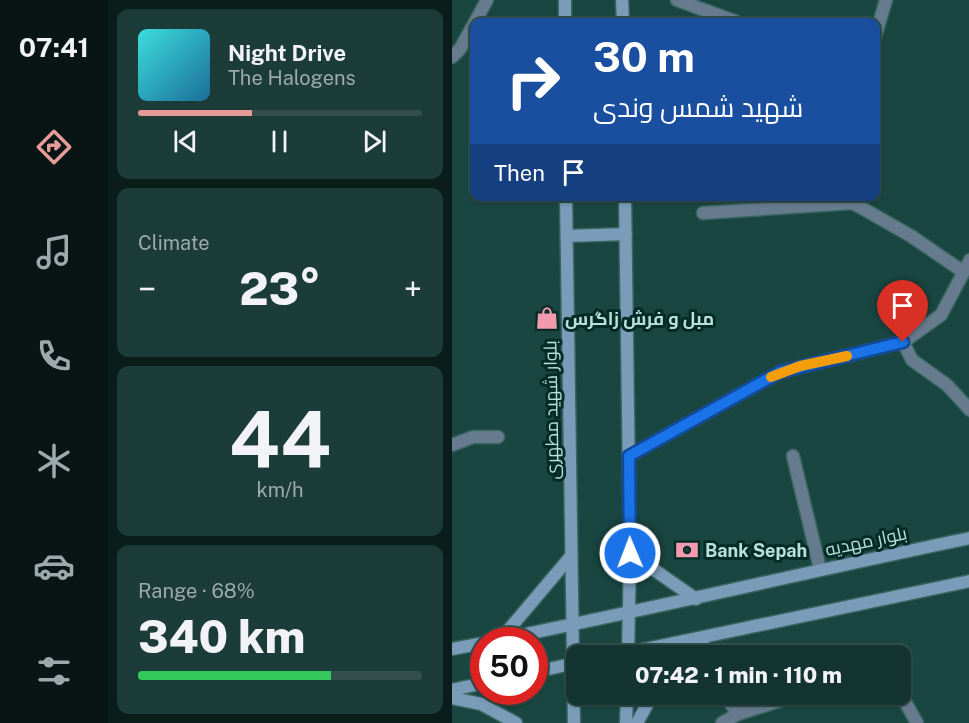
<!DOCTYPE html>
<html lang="en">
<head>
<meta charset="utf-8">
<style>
  :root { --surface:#133431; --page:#1c3c39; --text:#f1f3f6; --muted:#9daaab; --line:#324f4d; --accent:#e69b98 }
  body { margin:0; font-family:"Public Sans",Cairo,sans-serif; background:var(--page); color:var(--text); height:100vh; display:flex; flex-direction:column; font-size:22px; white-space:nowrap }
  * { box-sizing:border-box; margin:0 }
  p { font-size:20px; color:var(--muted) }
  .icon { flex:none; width:33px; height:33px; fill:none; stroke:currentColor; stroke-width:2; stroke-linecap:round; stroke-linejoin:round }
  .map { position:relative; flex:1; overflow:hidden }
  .panel { display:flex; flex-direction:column; gap:9px; padding:9px; background:#0a1d1b; width:344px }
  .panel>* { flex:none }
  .top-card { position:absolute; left:18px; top:18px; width:410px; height:183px; border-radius:12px; box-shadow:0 2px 4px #0004,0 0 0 2px var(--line); background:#1a4fa0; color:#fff; overflow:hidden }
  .speed { position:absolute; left:18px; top:627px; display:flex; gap:12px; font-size:30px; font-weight:700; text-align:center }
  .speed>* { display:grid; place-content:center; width:78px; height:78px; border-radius:50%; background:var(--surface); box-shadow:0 2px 4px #0004,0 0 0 2px var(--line); line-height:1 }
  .speed .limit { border:9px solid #d22; background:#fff; color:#111 }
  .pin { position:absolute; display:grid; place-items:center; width:51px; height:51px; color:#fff; margin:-62px -26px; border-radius:50% 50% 50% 0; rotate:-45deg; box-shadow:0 0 6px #0007 }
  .pin .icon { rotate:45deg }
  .me { position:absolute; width:66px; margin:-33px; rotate:359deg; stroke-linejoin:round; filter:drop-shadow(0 0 4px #0008) }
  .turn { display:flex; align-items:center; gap:21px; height:126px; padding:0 24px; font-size:27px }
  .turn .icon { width:78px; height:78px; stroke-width:2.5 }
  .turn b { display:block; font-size:42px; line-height:51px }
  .then { display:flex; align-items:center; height:57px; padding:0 24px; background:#0003; gap:12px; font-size:22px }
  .big { font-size:45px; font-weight:800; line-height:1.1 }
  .panel .tile { flex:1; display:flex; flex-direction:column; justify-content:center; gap:9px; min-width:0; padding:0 21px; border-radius:12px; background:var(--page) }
  .panel .dial { align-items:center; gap:0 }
  .dial b { font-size:78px; line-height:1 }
  .song { display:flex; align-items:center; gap:18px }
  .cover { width:72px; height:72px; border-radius:9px; background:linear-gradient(135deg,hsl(180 70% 55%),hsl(200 70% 35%)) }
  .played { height:6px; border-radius:3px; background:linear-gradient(90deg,var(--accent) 40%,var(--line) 40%) }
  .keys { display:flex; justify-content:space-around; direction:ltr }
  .heat { display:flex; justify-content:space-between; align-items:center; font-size:33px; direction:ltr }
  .charge { height:9px; border-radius:4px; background:linear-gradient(90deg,#34c759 68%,var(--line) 0) }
  .trip { position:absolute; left:114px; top:645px; width:345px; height:60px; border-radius:12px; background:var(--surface); box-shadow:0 2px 4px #0004,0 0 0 2px var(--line); font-weight:800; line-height:60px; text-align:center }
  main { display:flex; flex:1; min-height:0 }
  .tabs { display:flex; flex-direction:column; width:108px; justify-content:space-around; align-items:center; background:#081514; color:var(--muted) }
  .tabs .icon { width:42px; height:42px }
  .tabs .active { color:var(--accent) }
  .tabs b { font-size:27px; color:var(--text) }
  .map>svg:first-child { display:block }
</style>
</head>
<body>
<main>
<nav class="tabs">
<b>07:41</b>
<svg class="icon active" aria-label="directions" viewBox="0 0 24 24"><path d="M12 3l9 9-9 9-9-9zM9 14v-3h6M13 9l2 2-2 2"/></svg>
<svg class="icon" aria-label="music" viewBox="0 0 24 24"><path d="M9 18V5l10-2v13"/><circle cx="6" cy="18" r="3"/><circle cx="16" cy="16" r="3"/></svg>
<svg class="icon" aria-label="phone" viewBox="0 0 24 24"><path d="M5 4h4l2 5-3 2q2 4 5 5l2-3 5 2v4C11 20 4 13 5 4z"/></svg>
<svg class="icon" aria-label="climate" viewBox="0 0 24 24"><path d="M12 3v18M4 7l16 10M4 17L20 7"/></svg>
<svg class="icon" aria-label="car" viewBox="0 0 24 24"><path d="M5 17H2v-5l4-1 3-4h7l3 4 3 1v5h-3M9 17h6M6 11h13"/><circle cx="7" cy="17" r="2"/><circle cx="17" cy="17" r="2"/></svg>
<svg class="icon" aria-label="filters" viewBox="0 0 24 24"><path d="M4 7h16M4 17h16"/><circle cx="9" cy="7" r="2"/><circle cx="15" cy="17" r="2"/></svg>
</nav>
<section class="panel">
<div class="tile">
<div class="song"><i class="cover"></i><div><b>Night Drive</b><p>The Halogens</p></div></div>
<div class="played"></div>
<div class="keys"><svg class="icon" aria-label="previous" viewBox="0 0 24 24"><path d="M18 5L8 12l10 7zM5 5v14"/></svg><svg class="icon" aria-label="pause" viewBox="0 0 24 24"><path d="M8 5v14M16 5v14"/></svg><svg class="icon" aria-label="next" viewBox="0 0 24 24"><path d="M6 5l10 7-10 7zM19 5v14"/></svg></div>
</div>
<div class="tile"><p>Climate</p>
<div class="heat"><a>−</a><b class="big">23°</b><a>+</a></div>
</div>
<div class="tile dial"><b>44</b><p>km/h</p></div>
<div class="tile"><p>Range · 68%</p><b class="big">340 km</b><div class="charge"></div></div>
</section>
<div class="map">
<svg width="518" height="723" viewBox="0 0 518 723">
  <rect width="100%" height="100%" fill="#194641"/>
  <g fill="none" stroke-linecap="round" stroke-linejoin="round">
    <g stroke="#396560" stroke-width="15">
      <path id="service" d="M 225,0 L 285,22
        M 23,22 L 35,0
        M 423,37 L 434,0
        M 0,57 L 8,49 L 22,24
        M 251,213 L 401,203 L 459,236 L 510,271
        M 451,342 L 460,360 L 495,385 L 518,410
        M 0,445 L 21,437 L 46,437
        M 177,456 L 328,372 L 451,342 L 489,315 L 518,260
        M 341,456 L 368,569
        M 448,693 L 465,723
        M 272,694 L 286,714
        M 270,723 L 286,714 L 349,694"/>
    </g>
    <g stroke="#396560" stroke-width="15">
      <path id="secondary" d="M 113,0 L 113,22
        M 170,0 L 171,22
        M 114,196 L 122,723
        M 173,196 L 178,553 L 176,656
        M 115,236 L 174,234
        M 178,553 L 244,599
        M 45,640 C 203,608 360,571 518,538
        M 48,640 L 119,556
        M 0,649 L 32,643
        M 160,656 L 518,581
        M 232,656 L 254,637
        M 82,672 L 124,663
        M 0,690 L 32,683
        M 0,698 L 29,704 L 64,723
        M 174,723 L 175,694
        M 185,723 L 201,694"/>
    </g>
    <use href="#service" stroke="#667b8d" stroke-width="12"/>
    <use href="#secondary" stroke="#7b9cb9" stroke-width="12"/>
  </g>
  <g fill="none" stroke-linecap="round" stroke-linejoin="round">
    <g stroke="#114b97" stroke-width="15">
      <path id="route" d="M 178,553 L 177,456 L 328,372 L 451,342"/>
    </g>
    <use href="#route" stroke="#1a73e8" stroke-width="10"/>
    <path stroke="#f59e0b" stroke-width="10" d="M 319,377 L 348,366 L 395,356"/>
  </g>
  <defs>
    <g id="shop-bare" transform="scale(1.8)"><path d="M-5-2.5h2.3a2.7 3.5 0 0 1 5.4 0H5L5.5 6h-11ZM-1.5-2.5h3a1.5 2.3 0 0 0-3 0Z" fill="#f29aae" stroke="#052b27" stroke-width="2.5" paint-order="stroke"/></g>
    <g id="bank-bare" transform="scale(1.8)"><path d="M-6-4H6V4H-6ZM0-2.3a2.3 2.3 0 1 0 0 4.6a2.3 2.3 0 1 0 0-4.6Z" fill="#f29aae" stroke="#052b27" stroke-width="2.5" paint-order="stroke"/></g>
  </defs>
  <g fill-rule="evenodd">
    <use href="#shop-bare" x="95" y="318"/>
    <use href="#bank-bare" x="235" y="550"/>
  </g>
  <g text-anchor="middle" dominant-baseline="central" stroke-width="6" stroke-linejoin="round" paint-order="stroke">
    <g font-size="18" font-weight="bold" fill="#b9e0da" stroke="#052b27" text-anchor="start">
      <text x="113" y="318">مبل و فرش زاگرس</text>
      <text x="253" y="550">Bank Sepah</text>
    </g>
    <g font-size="18" fill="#b9e0da" stroke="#052b27">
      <text transform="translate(99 410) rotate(-91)">بلوار شهید مطهری</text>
      <text transform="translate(414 541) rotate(-12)">بلوار مهدیه</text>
    </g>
  </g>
</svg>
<div class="speed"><div class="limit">50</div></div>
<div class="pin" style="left:451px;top:342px;background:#d93025"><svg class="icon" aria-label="arrive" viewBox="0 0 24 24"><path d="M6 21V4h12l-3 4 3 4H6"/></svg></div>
<svg class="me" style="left:178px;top:553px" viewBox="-20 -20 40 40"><circle r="17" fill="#1a73e8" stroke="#fff" stroke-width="3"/><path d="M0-11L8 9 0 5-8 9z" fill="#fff"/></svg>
<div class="trip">07:42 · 1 min · 110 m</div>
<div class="top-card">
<div class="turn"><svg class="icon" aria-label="right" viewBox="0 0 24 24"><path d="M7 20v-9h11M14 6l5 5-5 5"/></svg><div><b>30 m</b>شهید شمس وندی</div></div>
<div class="then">Then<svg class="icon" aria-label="arrive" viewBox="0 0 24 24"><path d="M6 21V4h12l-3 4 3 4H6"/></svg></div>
</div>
</div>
</main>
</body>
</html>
